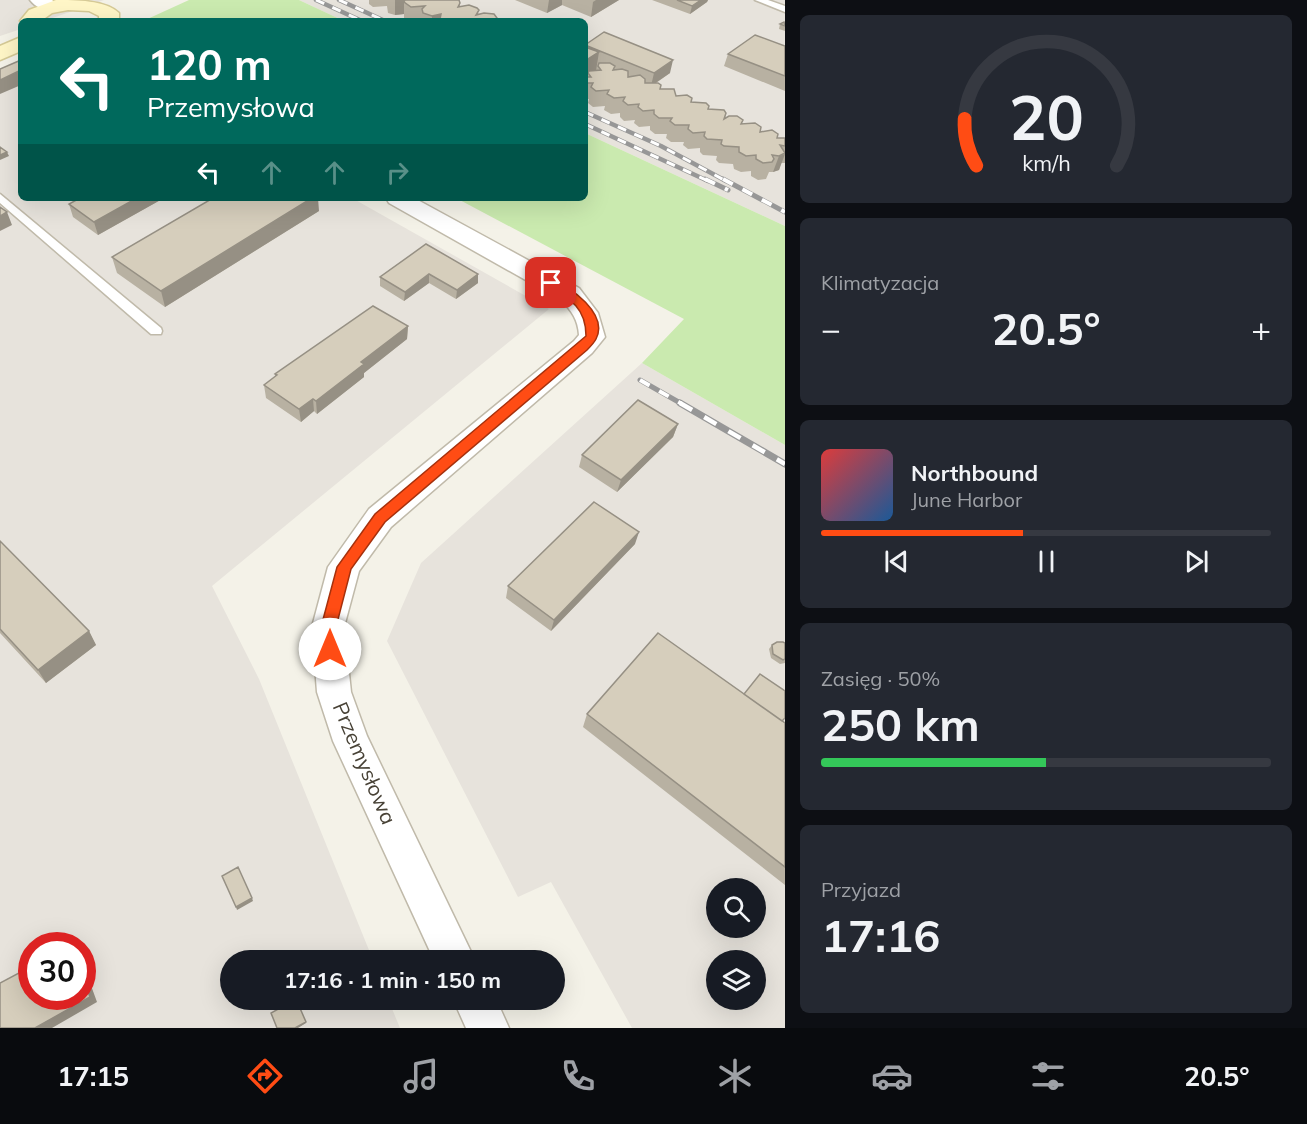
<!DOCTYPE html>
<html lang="pl">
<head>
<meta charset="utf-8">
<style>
  :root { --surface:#171b24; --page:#242831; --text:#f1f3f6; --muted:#9ea1a6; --line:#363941; --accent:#ff4c14 }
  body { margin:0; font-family:Mulish,sans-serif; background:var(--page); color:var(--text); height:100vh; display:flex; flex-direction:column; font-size:22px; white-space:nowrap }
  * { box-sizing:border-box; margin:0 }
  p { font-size:20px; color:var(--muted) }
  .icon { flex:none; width:33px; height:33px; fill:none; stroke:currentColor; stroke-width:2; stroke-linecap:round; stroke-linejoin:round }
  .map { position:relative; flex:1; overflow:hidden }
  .sheet { display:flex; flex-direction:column; gap:15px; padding:15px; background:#0d0f14; width:522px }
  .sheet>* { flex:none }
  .banner { position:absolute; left:18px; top:18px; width:570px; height:183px; border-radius:9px; box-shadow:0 6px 24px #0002; background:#00695c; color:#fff; overflow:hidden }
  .fabs { position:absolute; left:706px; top:878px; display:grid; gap:12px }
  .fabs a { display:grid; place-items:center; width:60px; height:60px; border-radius:50%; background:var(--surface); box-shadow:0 6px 24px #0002; font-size:30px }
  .speed { position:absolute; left:18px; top:932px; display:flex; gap:12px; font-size:30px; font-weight:700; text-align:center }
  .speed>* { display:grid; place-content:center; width:78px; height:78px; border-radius:50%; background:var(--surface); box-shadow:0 6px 24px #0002; line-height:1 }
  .speed .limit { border:9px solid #d22; background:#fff; color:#111 }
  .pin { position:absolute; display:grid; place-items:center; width:51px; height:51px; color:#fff; margin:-26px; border-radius:12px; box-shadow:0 3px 9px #0006 }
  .me { position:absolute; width:66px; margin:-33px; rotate:0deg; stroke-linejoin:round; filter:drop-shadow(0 0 4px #0008) }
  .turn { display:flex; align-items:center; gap:21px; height:126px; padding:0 30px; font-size:27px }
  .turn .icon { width:78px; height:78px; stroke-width:2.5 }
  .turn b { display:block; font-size:42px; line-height:51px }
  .lanes { display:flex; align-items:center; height:57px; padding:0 30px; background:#0003; justify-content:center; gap:30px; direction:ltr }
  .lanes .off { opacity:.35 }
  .big { font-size:45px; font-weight:700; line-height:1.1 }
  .sheet .tile { flex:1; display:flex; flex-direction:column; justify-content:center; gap:9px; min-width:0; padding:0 21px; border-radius:9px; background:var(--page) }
  .sheet .dial { align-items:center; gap:0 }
  .dial svg { height:156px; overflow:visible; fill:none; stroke:var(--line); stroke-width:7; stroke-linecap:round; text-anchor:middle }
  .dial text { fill:var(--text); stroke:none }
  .song { display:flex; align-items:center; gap:18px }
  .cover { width:72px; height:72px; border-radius:9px; background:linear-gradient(135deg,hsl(0 70% 55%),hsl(210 70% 35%)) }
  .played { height:6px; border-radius:3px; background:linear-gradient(90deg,var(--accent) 45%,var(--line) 45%) }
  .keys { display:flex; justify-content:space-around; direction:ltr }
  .heat { display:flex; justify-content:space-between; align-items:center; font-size:33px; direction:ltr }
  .charge { height:9px; border-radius:4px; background:linear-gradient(90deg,#34c759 50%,var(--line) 0) }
  .trip { position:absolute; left:220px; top:950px; width:345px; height:60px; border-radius:30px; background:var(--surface); box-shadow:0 6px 24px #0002; font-weight:700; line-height:60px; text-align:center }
  .tabs { display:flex; height:96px; justify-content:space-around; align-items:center; background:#090b0e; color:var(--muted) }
  .tabs .icon { width:42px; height:42px }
  .tabs .on { color:var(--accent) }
  .tabs b { font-size:27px; color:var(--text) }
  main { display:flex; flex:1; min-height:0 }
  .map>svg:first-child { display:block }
</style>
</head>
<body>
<main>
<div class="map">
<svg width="785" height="1028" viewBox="0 0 785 1028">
  <rect width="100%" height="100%" fill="#f4f2e8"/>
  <path fill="#e7e3dc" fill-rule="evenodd" d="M 0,0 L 104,0 L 44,21 L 21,21 L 21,29 L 0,36 Z
    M 299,0 L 785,0 L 785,226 L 585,133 L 585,21 L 344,21 Z
    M 21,73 L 21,198 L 352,198 L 549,309 L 212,586 L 259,679 L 373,960 L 231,960 L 231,999 L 388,999 L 400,1028 L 0,1028 L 0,82 ZM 32,945 L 82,945 L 82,996 L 32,996 Z
    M 642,363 L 785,445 L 785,1028 L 632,1028 L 551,882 L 518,897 L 387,641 L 421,563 ZM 717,888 L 756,888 L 756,927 L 717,927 ZM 717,960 L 756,960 L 756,999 L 717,999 Z"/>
  <path fill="#caeaaf" d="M 189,0 L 299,0 L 344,21 L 143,21 Z
    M 585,133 L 785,226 L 785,445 L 642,363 L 684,319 L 456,198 L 585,198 Z"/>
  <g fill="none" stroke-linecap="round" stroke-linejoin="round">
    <g stroke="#c0baaa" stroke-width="3">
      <path id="lane" d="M 755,0 L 768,0 L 785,6 L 785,12 Z
        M 0,194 L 161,328 L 162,331 L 161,334 L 151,334 L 0,203 Z"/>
    </g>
    <g stroke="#c0baaa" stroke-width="3">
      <path id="street" d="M 30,0 L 52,0 L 59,6 L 56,10 C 47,12 36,8 30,0 Z
        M 386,198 L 414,198 L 579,288 L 598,313 L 605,337 L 592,353 L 391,527 L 359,571 L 344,627 L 351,692 L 367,736 L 475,960 L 434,960 L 333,741 L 317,692 L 312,627 L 328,567 L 369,509 L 574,341 L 579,335 C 578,320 572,311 561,300 L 389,203 Z
        M 453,999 L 496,999 L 509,1028 L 466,1028 Z"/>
    </g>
    <g stroke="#d6ca96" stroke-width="3">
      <path id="secondary" d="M 56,0 C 75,0 106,0 119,13 L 119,21 L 99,21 L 99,16 L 89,11 L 68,10 L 52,13 L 41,21 L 20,21 L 29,10 Z
        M 21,37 L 21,51 L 0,60 L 0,46 Z"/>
    </g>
    <use href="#lane" fill="#fff" fill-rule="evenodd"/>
    <use href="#street" fill="#fff" fill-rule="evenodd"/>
    <use href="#secondary" fill="#fff6c7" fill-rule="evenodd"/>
    <g stroke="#979797" stroke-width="4.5">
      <path id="rail-far2" d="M 316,0 L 362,21
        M 339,0 L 385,21
        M 585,112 L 661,146 L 726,181
        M 585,124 L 708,181"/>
    </g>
    <g stroke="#979797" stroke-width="5">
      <path id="rail-far1" d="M 705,179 L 728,190
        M 723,179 L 785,212
        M 640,380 L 682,404"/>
    </g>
    <g stroke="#979797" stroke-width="7">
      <path id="rail" d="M 680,403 L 785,464"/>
    </g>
    <use href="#rail-far2" stroke="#fff" stroke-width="3" stroke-dasharray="9" stroke-linecap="butt"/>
    <use href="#rail-far1" stroke="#fff" stroke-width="4" stroke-dasharray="11" stroke-linecap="butt"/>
    <use href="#rail" stroke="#fff" stroke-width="4.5" stroke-dasharray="14" stroke-linecap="butt"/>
  </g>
  <path fill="#b8b1a2" d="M 369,0 L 459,0 L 460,6 L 497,21 L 408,21 L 404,18 L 404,14 L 395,15 L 388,13 L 387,6 L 373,7 L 369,4 Z
    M 515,0 L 619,0 L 591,17 L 562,5 L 547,13 Z
    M 652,0 L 708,0 L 707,2 L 690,14 Z
    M 785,22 L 785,31 L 779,29 L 780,24 Z
    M 585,44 L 670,73 L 656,83 L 660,89 L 708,109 L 726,113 L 725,118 L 742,124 L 777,138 L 785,138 L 785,163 L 781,163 L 779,170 L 773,172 L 769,172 L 766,179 L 758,180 L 751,176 L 751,171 L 741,172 L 734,169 L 733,164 L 719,163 L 716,160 L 717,156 L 703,155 L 700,152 L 700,148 L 688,149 L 683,145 L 684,142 L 671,142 L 666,138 L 667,134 L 655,134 L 650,130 L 650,126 L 639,127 L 634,123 L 635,120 L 624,121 L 620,117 L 620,113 L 611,114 L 604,110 L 605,106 L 593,107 L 588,103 L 589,99 L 585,99 Z
    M 785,46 L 785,91 L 724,66 L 728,54 Z
    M 164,198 L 98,235 L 73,217 L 69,204 Z
    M 319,211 L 165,307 L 117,273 L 112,257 Z
    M 426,244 L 478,274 L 478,283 L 456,299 L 429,283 L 404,301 L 380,286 L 380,277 Z
    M 408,326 L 407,339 L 364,373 L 364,377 L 317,414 L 314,411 L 301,422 L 266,398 L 264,385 L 275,377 L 275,374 Z
    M 678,424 L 673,437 L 617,492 L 579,467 L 582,455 Z
    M 0,541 L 89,631 L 96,645 L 46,683 L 0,633 Z
    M 635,544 L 551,631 L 506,598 L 508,586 Z
    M 785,643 L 785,663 L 780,664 L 771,658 L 769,649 L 772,645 Z
    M 587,714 L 782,721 L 785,723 L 785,885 L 583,727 Z"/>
  <path fill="#969084" d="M 395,0 L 406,0 L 404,2 L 404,14 L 395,15 Z
    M 549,0 L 562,0 L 562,5 L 547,13 Z
    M 596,0 L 619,0 L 591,17 L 593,2 Z
    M 701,0 L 708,0 L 707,2 L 690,14 L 692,6 Z
    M 441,14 L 440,21 L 432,21 L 432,16 Z
    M 599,52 L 595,77 L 591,77 L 588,73 L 586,82 L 585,83 L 585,61 Z
    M 673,60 L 670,73 L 651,86 L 654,73 Z
    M 21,70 L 21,85 L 0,94 L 0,80 Z
    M 7,152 L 9,156 L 0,160 L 0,155 Z
    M 785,154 L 779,170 L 773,172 L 779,156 Z
    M 137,198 L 164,198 L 98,235 L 94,222 Z
    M 312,198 L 318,198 L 319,211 L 165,307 L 161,291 Z
    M 7,212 L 12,225 L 0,231 L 0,216 Z
    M 429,274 L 429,283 L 404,301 L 405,292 Z
    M 478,274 L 478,283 L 456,299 L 457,290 Z
    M 408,326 L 407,339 L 364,373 L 364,377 L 317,414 L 316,401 L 361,362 Z
    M 313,399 L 314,411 L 301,422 L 299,409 Z
    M 678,424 L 673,437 L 617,492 L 621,480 Z
    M 639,532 L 635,544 L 551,631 L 554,620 Z
    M 89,631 L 96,645 L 46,683 L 38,670 Z
    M 252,898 L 253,901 L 237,910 L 236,907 Z
    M 82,961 L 97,1002 L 52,1028 L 35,1028 L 82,975 Z
    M 306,1022 L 306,1023 L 298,1028 L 295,1028 Z"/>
  <path fill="#d6cebc" stroke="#969084" stroke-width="1.5" d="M 405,0 L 459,0 L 460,3 L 458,7 L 469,5 L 477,8 L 479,10 L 476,15 L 484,13 L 494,14 L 497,18 L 497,21 L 442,21 L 440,19 L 441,14 L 432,16 L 423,13 L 422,9 L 425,6 L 411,7 L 404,2 Z
    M 677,0 L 701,0 L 692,6 Z
    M 784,22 L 785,26 L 780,24 Z
    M 604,32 L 673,60 L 654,73 L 585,45 Z
    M 755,35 L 785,46 L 785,76 L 728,54 Z
    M 585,47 L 599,52 L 585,61 Z
    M 21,60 L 21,70 L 0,80 L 0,69 Z
    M 599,63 L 610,63 L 615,66 L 613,70 L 622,69 L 628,71 L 628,77 L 640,75 L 645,79 L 645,83 L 658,83 L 661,85 L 660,89 L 674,89 L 676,96 L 687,95 L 692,98 L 691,102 L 706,103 L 709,106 L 708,109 L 724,110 L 726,113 L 724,119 L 729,116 L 737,116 L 743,120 L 741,124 L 755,123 L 761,127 L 760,132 L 772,130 L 778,134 L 777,138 L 785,138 L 785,146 L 780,145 L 785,153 L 779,156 L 772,155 L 774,159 L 772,162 L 763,163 L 756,159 L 756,155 L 746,156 L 739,152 L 739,147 L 724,146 L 721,144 L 722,140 L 707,139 L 704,136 L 705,132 L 693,133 L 688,129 L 689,125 L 675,125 L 670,121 L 672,118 L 659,118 L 654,114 L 654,110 L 643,111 L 638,107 L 639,104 L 628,105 L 623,101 L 625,97 L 614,98 L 607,94 L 609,90 L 596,91 L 591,87 L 593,83 L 585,83 L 585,77 L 591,77 L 588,73 L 589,71 L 601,70 L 598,66 Z
    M 0,147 L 7,152 L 0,155 Z
    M 80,198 L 137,198 L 94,222 L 69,204 Z
    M 213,198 L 312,198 L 161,291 L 112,257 Z
    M 0,207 L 7,212 L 0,216 Z
    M 426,244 L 478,274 L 457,290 L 429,274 L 405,292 L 380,277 Z
    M 373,306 L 408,326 L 361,362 L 364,364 L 316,401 L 313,399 L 299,409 L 264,385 L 277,375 L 275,374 Z
    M 638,400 L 678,424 L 621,480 L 582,455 Z
    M 594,502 L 639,532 L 554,620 L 508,586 Z
    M 0,541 L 89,631 L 38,670 L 0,629 Z
    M 658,633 L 785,723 L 785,867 L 587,714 Z
    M 777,642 L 783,642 L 785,643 L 785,659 L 783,660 L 773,654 L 772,645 Z
    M 760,674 L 785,691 L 785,718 L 782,721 L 744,694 Z
    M 238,867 L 252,898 L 236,907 L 222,876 Z
    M 32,966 L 32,996 L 82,996 L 82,975 L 90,997 L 35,1028 L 0,1028 L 0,983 Z
    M 296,999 L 306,1022 L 295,1028 L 277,1028 L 271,1013 Z"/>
  <path fill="#ff4c14" stroke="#a6310d" stroke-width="1.5" d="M 551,279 C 570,286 609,314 596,339 C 594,343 590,347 587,350 L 385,522 L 351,569 L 336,627 L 338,649 L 336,654 L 330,656 L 325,654 L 321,627 L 337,567 L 375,514 L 586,336 C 586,307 570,299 547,286 L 547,280 Z"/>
  <g text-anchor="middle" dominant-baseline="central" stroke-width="5" stroke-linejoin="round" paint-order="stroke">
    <g font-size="21" fill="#484236" stroke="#fff">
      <text transform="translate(365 763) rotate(67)">Przemysłowa</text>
    </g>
  </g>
</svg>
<div class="fabs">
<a><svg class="icon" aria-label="search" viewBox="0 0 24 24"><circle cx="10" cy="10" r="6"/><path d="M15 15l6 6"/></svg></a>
<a><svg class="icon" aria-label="layers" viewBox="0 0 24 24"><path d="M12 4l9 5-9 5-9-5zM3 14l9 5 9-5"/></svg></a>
</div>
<div class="speed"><div class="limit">30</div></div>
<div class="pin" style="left:551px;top:283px;background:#d93025"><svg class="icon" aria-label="arrive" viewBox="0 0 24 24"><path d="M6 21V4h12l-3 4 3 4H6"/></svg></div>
<svg class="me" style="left:330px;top:649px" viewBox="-20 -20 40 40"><circle r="19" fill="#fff"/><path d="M0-13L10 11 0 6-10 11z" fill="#ff4c14"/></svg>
<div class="trip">17:16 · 1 min · 150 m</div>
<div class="banner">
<div class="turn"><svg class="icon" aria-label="left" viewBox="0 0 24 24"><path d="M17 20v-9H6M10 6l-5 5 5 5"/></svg><div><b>120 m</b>Przemysłowa</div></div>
<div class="lanes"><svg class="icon" aria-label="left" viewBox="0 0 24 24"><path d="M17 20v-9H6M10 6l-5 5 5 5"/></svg><svg class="icon off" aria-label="ahead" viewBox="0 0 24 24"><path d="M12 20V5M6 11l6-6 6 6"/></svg><svg class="icon off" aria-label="ahead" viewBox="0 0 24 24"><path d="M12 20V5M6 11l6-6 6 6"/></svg><svg class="icon off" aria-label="right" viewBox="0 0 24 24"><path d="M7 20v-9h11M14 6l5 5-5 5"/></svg></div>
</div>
</div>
<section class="sheet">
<div class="tile dial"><svg viewBox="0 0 100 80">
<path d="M14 69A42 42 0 1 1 86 69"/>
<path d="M14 69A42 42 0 0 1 8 45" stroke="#ff4c14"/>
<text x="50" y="56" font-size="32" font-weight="700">20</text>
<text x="50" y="72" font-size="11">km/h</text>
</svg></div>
<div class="tile"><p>Klimatyzacja</p>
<div class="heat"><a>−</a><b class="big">20.5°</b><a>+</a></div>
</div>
<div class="tile">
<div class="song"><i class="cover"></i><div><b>Northbound</b><p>June Harbor</p></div></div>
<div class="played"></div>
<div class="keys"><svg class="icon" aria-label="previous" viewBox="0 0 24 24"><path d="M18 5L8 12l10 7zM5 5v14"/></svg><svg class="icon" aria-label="pause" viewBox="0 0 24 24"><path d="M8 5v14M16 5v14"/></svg><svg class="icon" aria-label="next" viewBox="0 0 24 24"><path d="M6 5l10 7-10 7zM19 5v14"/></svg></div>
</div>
<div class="tile"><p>Zasięg · 50%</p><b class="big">250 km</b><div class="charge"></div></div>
<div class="tile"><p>Przyjazd</p><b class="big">17:16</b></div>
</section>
</main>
<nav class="tabs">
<b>17:15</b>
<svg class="icon on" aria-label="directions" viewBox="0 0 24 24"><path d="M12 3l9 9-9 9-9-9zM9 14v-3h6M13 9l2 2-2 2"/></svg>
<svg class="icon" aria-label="music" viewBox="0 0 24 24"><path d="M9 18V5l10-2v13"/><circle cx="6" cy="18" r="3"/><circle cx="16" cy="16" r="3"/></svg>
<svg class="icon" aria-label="phone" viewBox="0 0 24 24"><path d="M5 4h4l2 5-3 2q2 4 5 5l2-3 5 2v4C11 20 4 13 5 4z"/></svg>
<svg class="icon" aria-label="climate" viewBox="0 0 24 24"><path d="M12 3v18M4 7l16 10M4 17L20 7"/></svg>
<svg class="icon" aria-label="car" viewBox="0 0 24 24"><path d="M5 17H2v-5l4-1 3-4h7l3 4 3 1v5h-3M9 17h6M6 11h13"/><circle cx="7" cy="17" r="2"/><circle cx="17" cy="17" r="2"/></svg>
<svg class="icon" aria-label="filters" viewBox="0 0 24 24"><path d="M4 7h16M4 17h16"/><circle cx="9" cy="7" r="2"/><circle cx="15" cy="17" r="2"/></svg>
<b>20.5°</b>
</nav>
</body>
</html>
